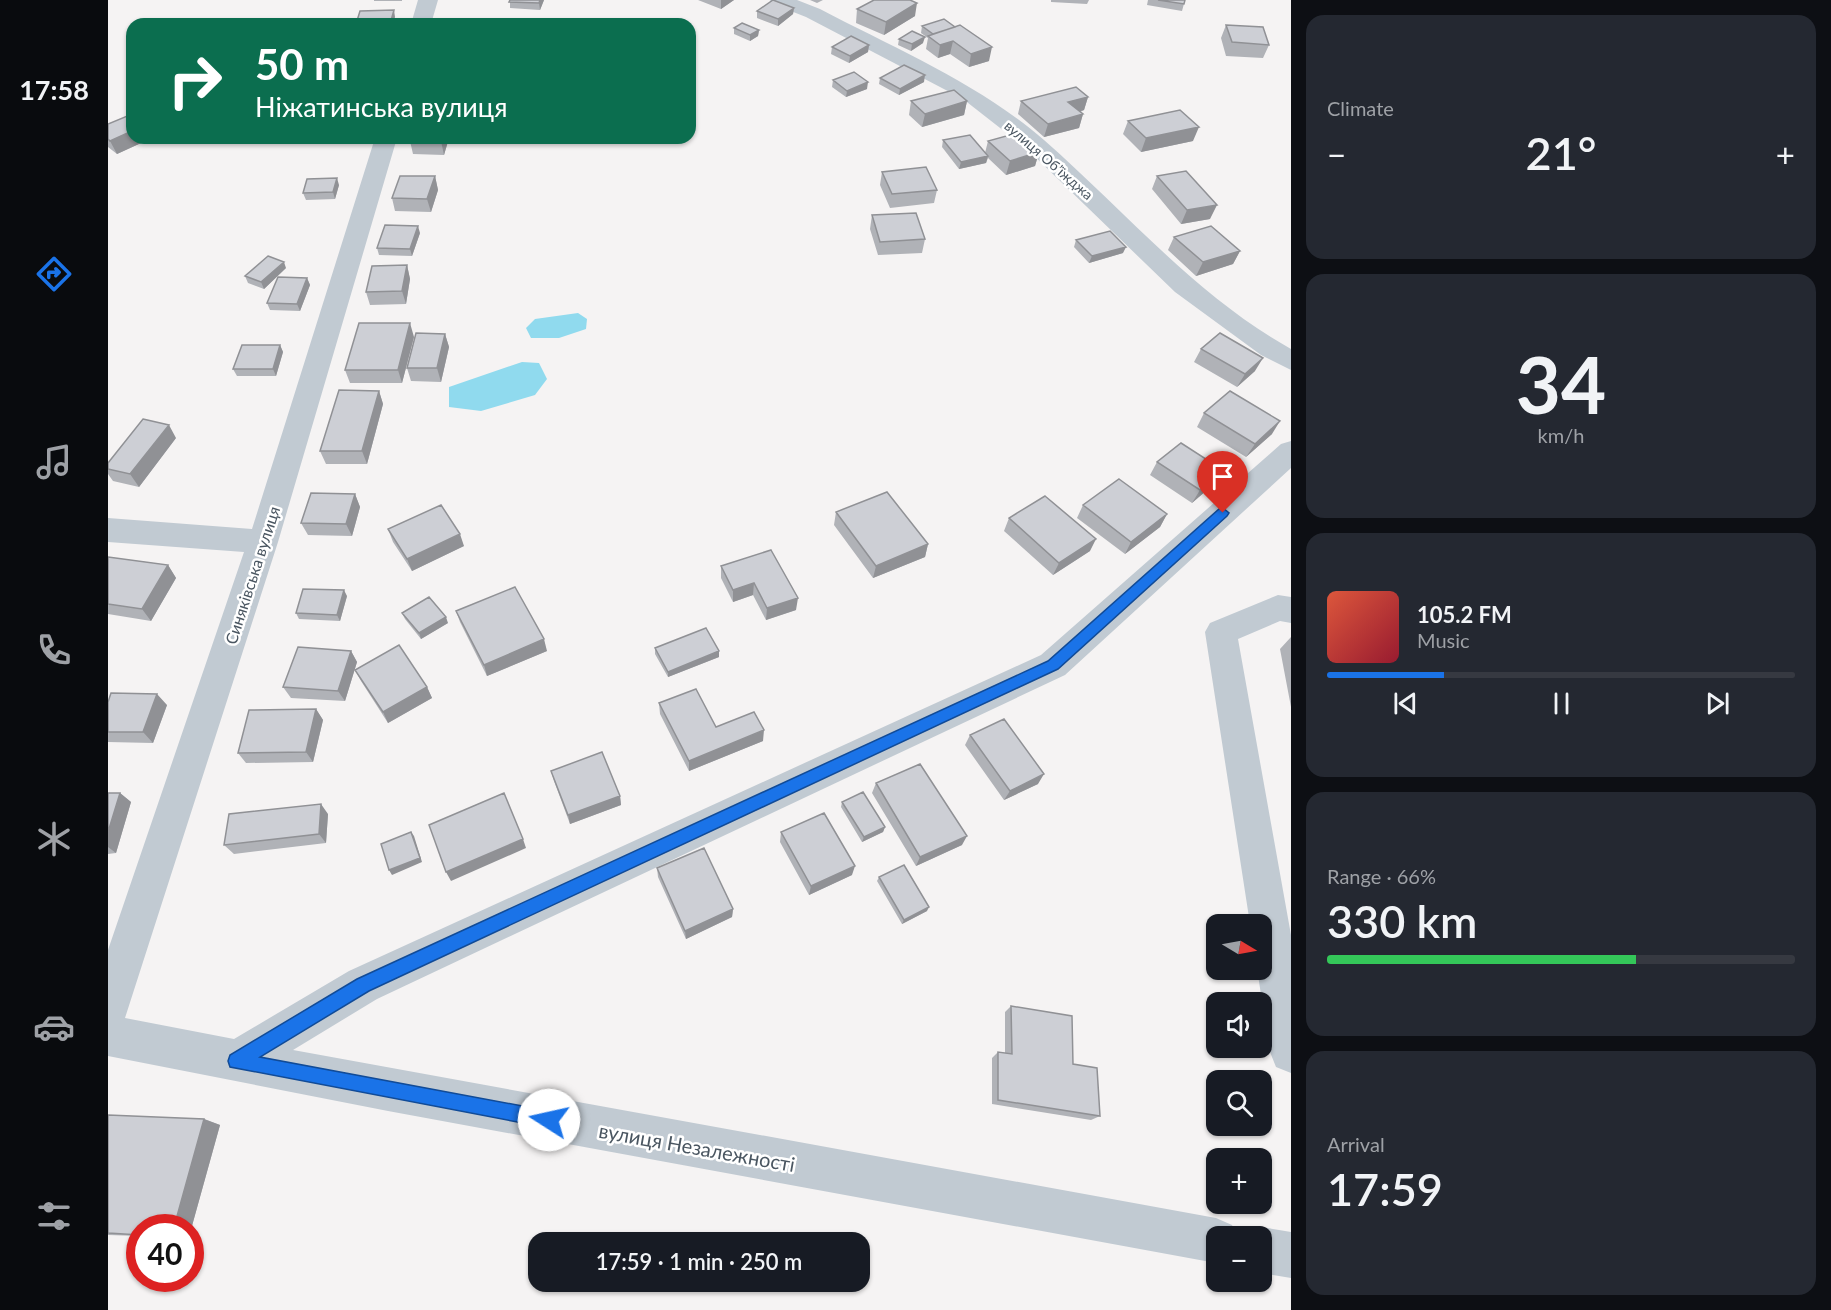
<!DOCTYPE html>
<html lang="en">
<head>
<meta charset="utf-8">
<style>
  :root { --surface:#171b24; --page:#242831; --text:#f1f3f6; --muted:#9ea1a6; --line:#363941; --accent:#1a73e8 }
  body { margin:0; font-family:Lato,sans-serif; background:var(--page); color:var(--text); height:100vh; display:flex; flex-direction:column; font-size:22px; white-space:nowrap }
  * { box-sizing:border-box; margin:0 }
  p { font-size:20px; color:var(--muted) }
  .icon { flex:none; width:33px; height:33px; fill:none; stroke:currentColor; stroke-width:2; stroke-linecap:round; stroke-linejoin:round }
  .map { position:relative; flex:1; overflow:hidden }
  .side { display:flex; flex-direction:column; gap:15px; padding:15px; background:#0d0f14; width:540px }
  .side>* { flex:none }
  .guide { position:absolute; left:18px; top:18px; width:570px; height:126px; border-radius:18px; box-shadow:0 2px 4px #0004; background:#0b6e4f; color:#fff; overflow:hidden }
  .needle { width:39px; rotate:100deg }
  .tools { position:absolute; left:1098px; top:914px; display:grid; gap:12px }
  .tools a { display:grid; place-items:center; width:66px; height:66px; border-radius:12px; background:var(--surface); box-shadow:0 2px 4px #0004; font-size:30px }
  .speed { position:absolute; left:18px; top:1214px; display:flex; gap:12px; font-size:30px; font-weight:700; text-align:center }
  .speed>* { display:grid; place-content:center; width:78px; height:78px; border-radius:50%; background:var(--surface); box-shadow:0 2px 4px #0004; line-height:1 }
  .speed .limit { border:9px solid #d22; background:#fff; color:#111 }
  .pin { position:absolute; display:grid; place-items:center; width:51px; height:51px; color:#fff; margin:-62px -26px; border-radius:50% 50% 50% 0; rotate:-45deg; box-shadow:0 0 6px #0007 }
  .pin .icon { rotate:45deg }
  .me { position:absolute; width:66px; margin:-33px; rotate:280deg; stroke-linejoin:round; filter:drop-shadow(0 0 4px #0008) }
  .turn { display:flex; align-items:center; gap:21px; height:126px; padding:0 30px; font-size:27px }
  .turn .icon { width:78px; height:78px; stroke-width:2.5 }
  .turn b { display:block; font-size:42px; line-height:51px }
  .big { font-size:45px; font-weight:600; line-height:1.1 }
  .side .card { flex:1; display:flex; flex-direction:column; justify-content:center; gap:9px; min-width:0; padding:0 21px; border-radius:18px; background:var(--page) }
  .side .dial { align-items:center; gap:0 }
  .dial b { font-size:78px; line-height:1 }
  .song { display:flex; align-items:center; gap:18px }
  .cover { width:72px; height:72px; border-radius:9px; background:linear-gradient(135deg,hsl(10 70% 55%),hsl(350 70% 35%)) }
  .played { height:6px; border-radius:3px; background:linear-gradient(90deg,var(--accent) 25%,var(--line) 25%) }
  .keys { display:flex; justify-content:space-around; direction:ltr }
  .heat { display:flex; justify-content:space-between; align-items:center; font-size:33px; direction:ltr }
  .charge { height:9px; border-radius:4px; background:linear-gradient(90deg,#34c759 66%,var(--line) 0) }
  .trip { position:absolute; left:420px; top:1232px; width:342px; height:60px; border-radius:18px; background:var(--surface); box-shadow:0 2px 4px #0004; font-weight:600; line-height:60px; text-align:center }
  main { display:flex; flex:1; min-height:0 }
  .tabs { display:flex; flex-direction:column; width:108px; justify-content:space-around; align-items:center; background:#090b0e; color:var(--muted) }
  .tabs .icon { width:42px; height:42px }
  .tabs .on { color:var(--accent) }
  .tabs b { font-size:27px; color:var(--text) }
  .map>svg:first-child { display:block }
</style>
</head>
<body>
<main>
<nav class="tabs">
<b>17:58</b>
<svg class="icon on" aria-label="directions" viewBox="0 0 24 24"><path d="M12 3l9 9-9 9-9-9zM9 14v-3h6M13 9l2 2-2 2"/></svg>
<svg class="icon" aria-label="music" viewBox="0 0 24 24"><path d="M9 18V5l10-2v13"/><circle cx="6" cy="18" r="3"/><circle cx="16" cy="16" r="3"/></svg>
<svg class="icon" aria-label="phone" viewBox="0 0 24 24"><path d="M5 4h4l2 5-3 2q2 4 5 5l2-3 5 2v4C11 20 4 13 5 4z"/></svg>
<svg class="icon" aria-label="climate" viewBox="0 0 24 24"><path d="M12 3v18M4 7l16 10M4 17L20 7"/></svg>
<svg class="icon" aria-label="car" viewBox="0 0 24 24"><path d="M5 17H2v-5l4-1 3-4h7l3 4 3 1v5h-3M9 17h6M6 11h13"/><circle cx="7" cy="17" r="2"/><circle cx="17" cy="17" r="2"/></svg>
<svg class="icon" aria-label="filters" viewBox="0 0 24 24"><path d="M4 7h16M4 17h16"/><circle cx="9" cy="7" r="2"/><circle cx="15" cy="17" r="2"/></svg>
</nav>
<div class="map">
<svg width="1183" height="1310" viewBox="0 0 1183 1310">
  <rect width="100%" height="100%" fill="#f5f3f3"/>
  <path fill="#90daee" d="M 470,313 L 479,319 L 478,329 L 451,338 L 423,338 L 418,328 L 427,319 Z
    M 414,362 L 431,363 L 439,379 L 427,395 L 373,411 L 341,407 L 341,387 Z"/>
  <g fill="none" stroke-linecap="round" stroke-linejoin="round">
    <path fill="#c1cad2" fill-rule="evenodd" d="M 310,0 L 330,0 L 323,24 L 303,24 Z
      M 662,0 L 689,0 L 712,9 C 788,49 870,83 936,140 C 1017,211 1088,296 1183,349 L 1183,370 L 1153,355 L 1067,292 L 919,149 L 855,99 L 698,17 L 665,4 Z
      M 267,138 L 289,138 L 170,542 L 17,1018 L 126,1039 L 241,971 L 933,655 L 1173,444 L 1183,441 L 1183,468 L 957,675 L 269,999 L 185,1050 L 1108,1218 L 1124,1225 L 1129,1236 L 1108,1236 L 1108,1263 L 280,1111 L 0,1056 L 0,950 L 136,552 L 0,542 L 0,518 L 144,529 Z
      M 1170,595 L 1183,597 L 1183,623 L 1172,621 L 1130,639 L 1183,935 L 1183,1073 L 1168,1067 L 1162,1052 L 1149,969 L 1154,969 L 1154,924 L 1142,924 L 1097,632 L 1102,623 Z
      M 1154,1227 L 1183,1232 L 1183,1278 L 1154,1273 L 1154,1236 L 1137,1236 Z"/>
  </g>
  <path fill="#b0b2b7" d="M 266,0 L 294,0 L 294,1 L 266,1 Z
    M 402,0 L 436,0 L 432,10 L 402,8 Z
    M 590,0 L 626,0 L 613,9 Z
    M 702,0 L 715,0 L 709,3 Z
    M 943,0 L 981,0 L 979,4 L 943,2 Z
    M 1040,0 L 1077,0 L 1074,11 L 1039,5 Z
    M 686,8 L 685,14 L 670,26 L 649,18 L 649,11 Z
    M 749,9 L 807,16 L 776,35 L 748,23 Z
    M 1118,25 L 1161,45 L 1155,58 L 1118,56 L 1113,38 Z
    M 814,26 L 847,27 L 881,61 L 861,67 L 842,54 L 830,58 L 818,49 L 820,38 L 813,33 Z
    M 626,28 L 651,30 L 650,36 L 642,41 L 626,34 Z
    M 791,39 L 815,43 L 803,51 L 790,45 Z
    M 761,45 L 760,52 L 741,63 L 723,54 L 724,47 Z
    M 772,78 L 816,82 L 791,95 L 771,84 Z
    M 725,80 L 759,89 L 738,97 L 724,87 Z
    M 980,97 L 976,110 L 972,112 L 975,114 L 971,128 L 936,137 L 910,114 L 913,101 Z
    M 803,101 L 859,101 L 856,115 L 814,127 L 801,115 Z
    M 1020,121 L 1085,141 L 1033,152 L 1015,134 Z
    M 0,124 L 24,138 L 44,138 L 9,154 L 0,147 Z
    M 341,138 L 336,155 L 305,154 L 302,141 Z
    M 835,140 L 877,153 L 880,141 L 931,152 L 927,166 L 898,175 L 880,158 L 878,163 L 851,169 L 834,147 Z
    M 774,172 L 829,190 L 826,203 L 782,208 L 772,185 Z
    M 327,176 L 330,190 L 323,212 L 287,211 L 284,198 Z
    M 1049,176 L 1102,219 L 1073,224 L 1044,189 Z
    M 231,185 L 227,199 L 198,200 L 195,193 Z
    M 764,215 L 817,239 L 814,253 L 770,255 L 762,229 Z
    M 312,233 L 304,256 L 271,255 L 269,248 Z
    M 1066,237 L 1132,251 L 1125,264 L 1088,276 L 1060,250 Z
    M 968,240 L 1015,253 L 981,263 L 966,247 Z
    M 299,265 L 302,279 L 298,304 L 262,305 L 258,292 Z
    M 178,268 L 156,289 L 140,283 L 137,276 Z
    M 199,278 L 202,285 L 192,311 L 162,310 L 159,303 Z
    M 337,334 L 341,347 L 333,382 L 303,381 L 299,368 Z
    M 306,337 L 294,383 L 242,383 L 237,370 Z
    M 172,345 L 175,352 L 168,376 L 129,376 L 125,369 Z
    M 1093,349 L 1147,371 L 1129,387 L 1086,362 Z
    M 271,391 L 275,404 L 259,464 L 218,464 L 212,451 Z
    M 1096,413 L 1164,434 L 1138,457 L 1089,427 Z
    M 68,438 L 31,487 L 5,481 L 0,474 L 0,463 Z
    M 1049,462 L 1115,470 L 1107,483 L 1084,503 L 1042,475 Z
    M 247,494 L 252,507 L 244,536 L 200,535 L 193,523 Z
    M 975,505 L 1059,514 L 1052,527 L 1017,554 L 969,518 Z
    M 728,512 L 820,544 L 817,557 L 765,578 L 726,525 Z
    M 901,518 L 982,551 L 945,575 L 896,531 Z
    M 280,529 L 356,546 L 304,571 L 285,542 Z
    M 663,550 L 688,610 L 658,620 L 645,595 L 625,602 L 613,578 L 613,566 Z
    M 0,557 L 60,565 L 68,578 L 43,621 L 0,614 Z
    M 239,596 L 232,621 L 191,619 L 188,613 Z
    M 348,611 L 439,651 L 379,676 L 352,622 Z
    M 294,613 L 340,623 L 313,639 L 297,619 Z
    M 1183,637 L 1183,707 L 1172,649 Z
    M 547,648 L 611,651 L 611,657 L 560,677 L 547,654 Z
    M 243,651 L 249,662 L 237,701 L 183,698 L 175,687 Z
    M 247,670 L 319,687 L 324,698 L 280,723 L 253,681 Z
    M 0,702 L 59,705 L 45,743 L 0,742 Z
    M 551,703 L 608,727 L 655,741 L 581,771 L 552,714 Z
    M 208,709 L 215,720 L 205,762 L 138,763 L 130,753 Z
    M 862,735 L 930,784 L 896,800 L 857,745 Z
    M 443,771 L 512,796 L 513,805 L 462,824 L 446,781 Z
    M 768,783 L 854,845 L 808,866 L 764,793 Z
    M 0,793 L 12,793 L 23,802 L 8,853 L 0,854 Z
    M 734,802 L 777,827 L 775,832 L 754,842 L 733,807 Z
    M 220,814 L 218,843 L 126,854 L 116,845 Z
    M 673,832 L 744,875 L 701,895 L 672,842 Z
    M 549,868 L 625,909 L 624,917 L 578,939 L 550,877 Z
    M 771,877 L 819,911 L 794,924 L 769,881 Z
    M 903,1006 L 992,1116 L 983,1120 L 884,1104 L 884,1058 L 890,1052 L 897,1053 L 897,1012 Z
    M 0,1115 L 96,1119 L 112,1125 L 82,1233 L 82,1227 L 32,1227 L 32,1236 L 0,1235 Z"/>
  <path fill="#909195" d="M 432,0 L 436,0 L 432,10 L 431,3 Z
    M 613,0 L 626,0 L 613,9 Z
    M 809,3 L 807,16 L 776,35 L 778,22 Z
    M 686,8 L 685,14 L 670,26 L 670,19 Z
    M 286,10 L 287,17 L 285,24 L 282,24 Z
    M 651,30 L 650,36 L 642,41 L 642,35 Z
    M 817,37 L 815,43 L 803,51 L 804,44 Z
    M 845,41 L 842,54 L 830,58 L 832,45 Z
    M 761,45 L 760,52 L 741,63 L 742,56 Z
    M 884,47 L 881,61 L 861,67 L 863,54 Z
    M 817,75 L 816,82 L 791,95 L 792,89 Z
    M 760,82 L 759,89 L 738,97 L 739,91 Z
    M 980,97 L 976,110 L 956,116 L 960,102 Z
    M 859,101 L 856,115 L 814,127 L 817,114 Z
    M 975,114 L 971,128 L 936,137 L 940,124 Z
    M 1091,127 L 1085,141 L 1033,152 L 1038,138 Z
    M 24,131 L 24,138 L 44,138 L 9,154 L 2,141 Z
    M 334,138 L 341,138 L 336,155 L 333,141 Z
    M 931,152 L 927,166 L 898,175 L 902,161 Z
    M 880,156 L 878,163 L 851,169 L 853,162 Z
    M 327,176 L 330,190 L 323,212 L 319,199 Z
    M 229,178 L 231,185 L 227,199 L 225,192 Z
    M 1109,205 L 1102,219 L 1073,224 L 1079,210 Z
    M 310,226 L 312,233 L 304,256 L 302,249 Z
    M 1018,247 L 1015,253 L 981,263 L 984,256 Z
    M 1132,251 L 1125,264 L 1088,276 L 1095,262 Z
    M 176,262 L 178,268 L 156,289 L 153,282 Z
    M 299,265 L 302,279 L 298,304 L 294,291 Z
    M 199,278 L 202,285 L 192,311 L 189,304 Z
    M 302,323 L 306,337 L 294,383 L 290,370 Z
    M 337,334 L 341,347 L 333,382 L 329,368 Z
    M 172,345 L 175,352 L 168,376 L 165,369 Z
    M 1155,358 L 1147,371 L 1129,387 L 1137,374 Z
    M 271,391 L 275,404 L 259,464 L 254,451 Z
    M 1172,421 L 1164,434 L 1138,457 L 1147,444 Z
    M 61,425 L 68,438 L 31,487 L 22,474 Z
    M 1115,470 L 1107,483 L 1084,503 L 1092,490 Z
    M 247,494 L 252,507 L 244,536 L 238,524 Z
    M 1059,514 L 1052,527 L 1017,554 L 1023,542 Z
    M 352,534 L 356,546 L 304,571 L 299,559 Z
    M 988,539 L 982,551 L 945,575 L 951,563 Z
    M 820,544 L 817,557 L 765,578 L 768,566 Z
    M 60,565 L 68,578 L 43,621 L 34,609 Z
    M 646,583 L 645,595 L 625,602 L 625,590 Z
    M 236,590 L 239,596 L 232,621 L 229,615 Z
    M 690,598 L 688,610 L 658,620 L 659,608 Z
    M 338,617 L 340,623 L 313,639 L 311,633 Z
    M 436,639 L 439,651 L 379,676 L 376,665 Z
    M 243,651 L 249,662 L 237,701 L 230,691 Z
    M 611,651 L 611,657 L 560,677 L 560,672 Z
    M 319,687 L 324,698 L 280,723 L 275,712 Z
    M 49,694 L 59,705 L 45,743 L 35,732 Z
    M 208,709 L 215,720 L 205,762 L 198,752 Z
    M 656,730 L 655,741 L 581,771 L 581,761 Z
    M 936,774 L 930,784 L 896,800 L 902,791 Z
    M 12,793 L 23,802 L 8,853 L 0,847 L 0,832 Z
    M 512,796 L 513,805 L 462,824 L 460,815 Z
    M 213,804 L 220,814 L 218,843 L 211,834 Z
    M 777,827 L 775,832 L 754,842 L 756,837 Z
    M 303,832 L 306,836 L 314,862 L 284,875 L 281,870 Z
    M 859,836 L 854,845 L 808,866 L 812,857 Z
    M 415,839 L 418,848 L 343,881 L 338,872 Z
    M 747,866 L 744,875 L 701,895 L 703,886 Z
    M 821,907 L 819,911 L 794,924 L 796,920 Z
    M 625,909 L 624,917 L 578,939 L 577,931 Z
    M 96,1119 L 112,1125 L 82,1233 L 82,1227 L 66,1227 Z"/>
  <path fill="#cdcfd5" stroke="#909195" stroke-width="1.5" d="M 402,0 L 432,0 L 431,3 L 401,2 Z
    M 665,0 L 686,8 L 670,19 L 649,11 Z
    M 766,0 L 802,0 L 809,3 L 778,22 L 749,9 Z
    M 1050,0 L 1077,0 L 1076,4 Z
    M 286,10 L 282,24 L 248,24 L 252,11 Z
    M 836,19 L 847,27 L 825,34 L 814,26 Z
    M 634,23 L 651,30 L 642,35 L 626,28 Z
    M 852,25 L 884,47 L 863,54 L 845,41 L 832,45 L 820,36 Z
    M 1118,25 L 1155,27 L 1161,45 L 1124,42 Z
    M 804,31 L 817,37 L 804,44 L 791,39 Z
    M 743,36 L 761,45 L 742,56 L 724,47 Z
    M 796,65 L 817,75 L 792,89 L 772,78 Z
    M 746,72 L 760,82 L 739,91 L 725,80 Z
    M 968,87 L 980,97 L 960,102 L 975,114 L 940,124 L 913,101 Z
    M 846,90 L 859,101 L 817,114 L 803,101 Z
    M 1072,110 L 1091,127 L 1038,138 L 1020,121 Z
    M 24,114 L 24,131 L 2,141 L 0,139 L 0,124 Z
    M 909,133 L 931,152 L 902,161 L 880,141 Z
    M 862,135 L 880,156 L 853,162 L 835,140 Z
    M 303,138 L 334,138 L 333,141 L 302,141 Z
    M 818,167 L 829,190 L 784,194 L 774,172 Z
    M 1078,171 L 1109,205 L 1079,210 L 1049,176 Z
    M 292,176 L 327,176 L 319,199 L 284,198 Z
    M 229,178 L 225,192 L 195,193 L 199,179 Z
    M 808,213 L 817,239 L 772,242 L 764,215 Z
    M 277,225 L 310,226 L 302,249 L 269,248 Z
    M 1103,226 L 1132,251 L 1095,262 L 1066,237 Z
    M 1002,231 L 1018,247 L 984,256 L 968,240 Z
    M 160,256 L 176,262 L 153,282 L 137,276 Z
    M 299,265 L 294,291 L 258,292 L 264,266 Z
    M 170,277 L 199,278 L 189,304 L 159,303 Z
    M 251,323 L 302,323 L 290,370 L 237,370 Z
    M 308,333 L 337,334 L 329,368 L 299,368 Z
    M 1112,333 L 1155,358 L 1137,374 L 1093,349 Z
    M 134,345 L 172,345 L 165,369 L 125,369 Z
    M 231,390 L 271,391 L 254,451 L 212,451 Z
    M 1122,391 L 1172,421 L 1147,444 L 1096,413 Z
    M 35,419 L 61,425 L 22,474 L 0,469 L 0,463 Z
    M 1073,443 L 1115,470 L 1092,490 L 1049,462 Z
    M 1011,479 L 1059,514 L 1023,542 L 975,505 Z
    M 779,492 L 820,544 L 768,566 L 728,512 Z
    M 203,493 L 247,494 L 238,524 L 193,523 Z
    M 937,496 L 988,539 L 951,563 L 901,518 Z
    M 333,505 L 352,534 L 299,559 L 280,529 Z
    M 663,550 L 690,598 L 659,608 L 646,583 L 625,590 L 613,566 Z
    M 0,557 L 60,565 L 34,609 L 0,604 Z
    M 407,587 L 436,639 L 376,665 L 348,611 Z
    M 195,589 L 236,590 L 229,615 L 188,613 Z
    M 321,597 L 338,617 L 311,633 L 294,613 Z
    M 598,628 L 611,651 L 560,672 L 547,648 Z
    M 291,645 L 319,687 L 275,712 L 247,670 Z
    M 190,647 L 243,651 L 230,691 L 175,687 Z
    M 588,689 L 608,727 L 646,712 L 656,730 L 581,761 L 551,703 Z
    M 3,693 L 49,694 L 35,732 L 0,732 L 0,702 Z
    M 208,709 L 198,752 L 130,753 L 141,710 Z
    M 896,719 L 936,774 L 902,791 L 862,735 Z
    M 494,752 L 512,796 L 460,815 L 443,771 Z
    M 812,764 L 859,836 L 812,857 L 768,783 Z
    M 755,792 L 777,827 L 756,837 L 734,802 Z
    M 0,793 L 12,793 L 0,832 Z
    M 396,793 L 415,839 L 338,872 L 321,825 Z
    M 213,804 L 211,834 L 116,845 L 121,814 Z
    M 716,813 L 747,866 L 703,886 L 673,832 Z
    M 303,832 L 312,858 L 281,870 L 273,844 Z
    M 596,848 L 625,909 L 577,931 L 549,868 Z
    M 796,865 L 821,907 L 796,920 L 771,877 Z
    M 903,1006 L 964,1016 L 965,1064 L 989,1068 L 992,1116 L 890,1100 L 890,1052 L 904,1054 Z
    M 0,1115 L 96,1119 L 66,1227 L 32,1227 L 32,1235 L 0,1233 Z"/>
  <path fill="#1a73e8" stroke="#114b97" stroke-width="1.5" d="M 1115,508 L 1121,513 L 1119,516 L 950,669 L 261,991 L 152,1057 L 441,1111 L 447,1113 L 450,1120 L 447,1126 L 441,1128 L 122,1067 L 120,1061 L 122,1055 L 249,979 L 940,661 L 1111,509 Z"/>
  <g text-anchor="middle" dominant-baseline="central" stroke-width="5" stroke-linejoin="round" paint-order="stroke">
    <g font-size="14" fill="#4a5661" stroke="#fff">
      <text transform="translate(941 160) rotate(41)">вулиця Обʼїжджа</text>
    </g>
    <g font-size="16" fill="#4a5661" stroke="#fff">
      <text transform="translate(144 575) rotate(-72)">Синяківська вулиця</text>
    </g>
    <g font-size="20" fill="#4a5661" stroke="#fff">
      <text transform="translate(589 1147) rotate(10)">вулиця Незалежності</text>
    </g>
  </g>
</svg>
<div class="tools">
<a><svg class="needle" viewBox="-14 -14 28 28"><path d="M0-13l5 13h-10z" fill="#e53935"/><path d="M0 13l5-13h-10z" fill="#9ea1a6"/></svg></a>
<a><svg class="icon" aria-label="sound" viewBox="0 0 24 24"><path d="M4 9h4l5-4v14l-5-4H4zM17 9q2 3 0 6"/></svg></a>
<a><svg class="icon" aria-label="search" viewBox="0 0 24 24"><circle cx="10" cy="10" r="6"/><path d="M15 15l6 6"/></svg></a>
<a>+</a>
<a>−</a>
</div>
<div class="speed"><div class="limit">40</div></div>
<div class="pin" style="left:1115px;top:513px;background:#d93025"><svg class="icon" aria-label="arrive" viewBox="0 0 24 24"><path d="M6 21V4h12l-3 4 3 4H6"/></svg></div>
<svg class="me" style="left:441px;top:1120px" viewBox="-20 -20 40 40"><circle r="19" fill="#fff"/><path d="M0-13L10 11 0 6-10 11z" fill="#1a73e8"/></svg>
<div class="trip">17:59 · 1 min · 250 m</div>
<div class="guide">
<div class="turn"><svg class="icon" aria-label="right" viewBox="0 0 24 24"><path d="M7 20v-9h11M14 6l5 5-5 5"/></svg><div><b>50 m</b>Ніжатинська вулиця</div></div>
</div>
</div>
<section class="side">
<div class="card"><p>Climate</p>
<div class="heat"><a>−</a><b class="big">21°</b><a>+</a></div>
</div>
<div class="card dial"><b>34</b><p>km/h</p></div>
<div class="card">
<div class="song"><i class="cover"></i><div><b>105.2 FM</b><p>Music</p></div></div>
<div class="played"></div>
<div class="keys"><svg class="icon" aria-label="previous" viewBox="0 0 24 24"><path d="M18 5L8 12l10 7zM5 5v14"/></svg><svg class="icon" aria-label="pause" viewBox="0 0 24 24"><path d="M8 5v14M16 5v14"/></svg><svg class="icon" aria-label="next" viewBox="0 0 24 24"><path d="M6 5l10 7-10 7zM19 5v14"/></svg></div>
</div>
<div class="card"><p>Range · 66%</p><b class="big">330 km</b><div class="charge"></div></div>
<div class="card"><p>Arrival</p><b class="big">17:59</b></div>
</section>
</main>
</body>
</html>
